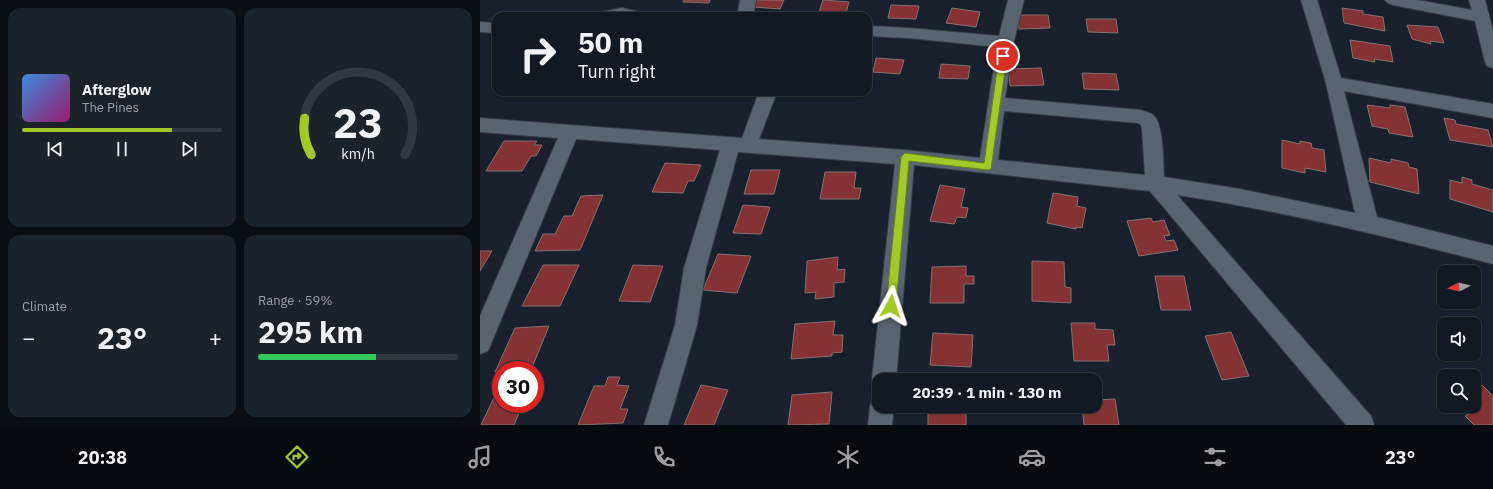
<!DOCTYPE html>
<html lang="en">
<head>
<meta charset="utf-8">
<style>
  :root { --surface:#121922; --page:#1b222a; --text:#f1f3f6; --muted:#9ca0a5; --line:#313840; --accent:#a2c927 }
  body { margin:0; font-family:"IBM Plex Sans",sans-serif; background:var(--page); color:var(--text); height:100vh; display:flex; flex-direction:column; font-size:15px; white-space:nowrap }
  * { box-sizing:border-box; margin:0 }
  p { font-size:13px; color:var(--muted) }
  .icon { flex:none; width:22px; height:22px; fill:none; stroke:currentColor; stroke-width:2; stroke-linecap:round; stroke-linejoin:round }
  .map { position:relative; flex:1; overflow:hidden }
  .sheet { display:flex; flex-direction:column; gap:8px; padding:8px; background:#0a0e13; width:480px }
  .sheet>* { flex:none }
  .hud { position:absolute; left:12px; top:12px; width:380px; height:84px; border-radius:12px; box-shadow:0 1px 3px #0004,0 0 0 1px var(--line); background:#121922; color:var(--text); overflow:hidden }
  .needle { width:26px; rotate:263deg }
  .buttons { position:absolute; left:957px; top:265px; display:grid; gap:8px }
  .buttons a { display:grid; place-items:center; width:44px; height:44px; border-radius:8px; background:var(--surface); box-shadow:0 1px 3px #0004,0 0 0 1px var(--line); font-size:20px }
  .speed { position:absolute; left:12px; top:361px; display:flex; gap:8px; font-size:20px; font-weight:700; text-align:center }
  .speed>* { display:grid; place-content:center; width:52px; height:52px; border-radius:50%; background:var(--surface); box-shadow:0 1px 3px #0004,0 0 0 1px var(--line); line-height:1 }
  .speed .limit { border:6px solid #d22; background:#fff; color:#111 }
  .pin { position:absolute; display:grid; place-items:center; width:34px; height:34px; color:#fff; margin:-17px; border:2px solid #fff; border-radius:50%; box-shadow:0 1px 4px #0007 }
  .me { position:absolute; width:44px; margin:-22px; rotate:5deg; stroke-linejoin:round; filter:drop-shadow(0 0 3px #0008) }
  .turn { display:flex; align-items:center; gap:14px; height:84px; padding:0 20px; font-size:18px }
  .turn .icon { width:52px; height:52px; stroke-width:2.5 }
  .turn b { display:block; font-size:28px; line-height:34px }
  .big { font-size:30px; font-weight:800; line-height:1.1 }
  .sheet .card { flex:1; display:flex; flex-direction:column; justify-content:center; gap:6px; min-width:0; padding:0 14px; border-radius:12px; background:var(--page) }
  .sheet .dial { align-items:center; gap:0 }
  .dial svg { height:104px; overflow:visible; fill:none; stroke:var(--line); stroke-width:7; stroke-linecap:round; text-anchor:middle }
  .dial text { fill:var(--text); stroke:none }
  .song { display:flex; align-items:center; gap:12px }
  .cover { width:48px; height:48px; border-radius:6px; background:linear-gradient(135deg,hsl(210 70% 55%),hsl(320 70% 35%)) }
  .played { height:4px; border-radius:2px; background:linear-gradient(90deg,var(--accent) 75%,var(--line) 75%) }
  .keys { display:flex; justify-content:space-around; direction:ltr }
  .heat { display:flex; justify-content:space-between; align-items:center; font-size:22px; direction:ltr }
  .charge { height:6px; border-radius:3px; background:linear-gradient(90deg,#34c759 59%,var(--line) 0) }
  .sheet .tiles { flex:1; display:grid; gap:8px; grid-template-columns:repeat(2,1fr) }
  .trip { position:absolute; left:392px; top:373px; width:230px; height:40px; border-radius:12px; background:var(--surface); box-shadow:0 1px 3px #0004,0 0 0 1px var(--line); font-weight:800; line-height:40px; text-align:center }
  .dock { display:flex; height:64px; justify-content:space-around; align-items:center; background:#070a0e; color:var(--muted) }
  .dock .icon { width:28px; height:28px }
  .dock .current { color:var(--accent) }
  .dock b { font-size:18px; color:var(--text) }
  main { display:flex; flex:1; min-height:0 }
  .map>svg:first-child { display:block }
</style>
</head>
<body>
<main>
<section class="sheet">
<div class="tiles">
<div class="card">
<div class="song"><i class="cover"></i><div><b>Afterglow</b><p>The Pines</p></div></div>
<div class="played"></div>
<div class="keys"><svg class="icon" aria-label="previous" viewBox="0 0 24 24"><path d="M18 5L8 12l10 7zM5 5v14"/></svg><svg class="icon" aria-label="pause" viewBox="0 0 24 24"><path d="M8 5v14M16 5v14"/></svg><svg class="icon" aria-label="next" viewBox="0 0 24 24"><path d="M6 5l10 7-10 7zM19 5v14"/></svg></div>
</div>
<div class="card dial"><svg viewBox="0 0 100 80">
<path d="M14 69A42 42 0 1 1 86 69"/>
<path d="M14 69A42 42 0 0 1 9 41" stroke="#a2c927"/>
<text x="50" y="56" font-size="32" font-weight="700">23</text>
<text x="50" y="72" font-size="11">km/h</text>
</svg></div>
<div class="card"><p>Climate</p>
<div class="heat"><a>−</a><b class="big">23°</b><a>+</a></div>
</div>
<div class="card"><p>Range · 59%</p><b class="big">295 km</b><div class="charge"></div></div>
</div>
</section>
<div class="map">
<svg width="1013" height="425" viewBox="0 0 1013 425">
  <rect width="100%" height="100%" fill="#18212d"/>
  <path fill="#843233" stroke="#85716f" d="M 204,0 L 230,0 L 229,3 L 203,2 Z
    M 276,0 L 304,0 L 300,9 L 273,7 Z
    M 343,0 L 369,2 L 366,13 L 339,12 Z
    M 411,5 L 439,6 L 436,19 L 408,18 Z
    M 472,8 L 500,12 L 496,27 L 466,23 Z
    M 862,8 L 883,11 L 883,14 L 903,17 L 905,31 L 864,23 Z
    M 537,15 L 568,15 L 570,28 L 539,29 Z
    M 606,19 L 636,19 L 638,33 L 608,32 Z
    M 927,25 L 958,27 L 964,43 L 950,41 L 951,44 L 932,39 Z
    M 870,40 L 910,46 L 913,62 L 894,59 L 895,62 L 873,58 Z
    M 396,58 L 424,60 L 420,74 L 393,72 Z
    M 461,64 L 490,66 L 488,79 L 459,78 Z
    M 561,68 L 564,85 L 530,86 L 529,69 Z
    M 602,73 L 636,74 L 639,90 L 604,89 Z
    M 887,105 L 910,108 L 910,105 L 925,107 L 933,137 L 909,133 L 908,129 L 892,126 Z
    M 964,118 L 975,120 L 976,124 L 1008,130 L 1013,147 L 970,140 Z
    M 802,140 L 820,144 L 820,141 L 831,143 L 832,148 L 844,150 L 846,172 L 825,168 L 825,173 L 802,168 Z
    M 24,141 L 57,141 L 54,145 L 62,145 L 56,156 L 51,156 L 42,171 L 6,171 Z
    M 889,158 L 911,163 L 911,159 L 928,163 L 929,167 L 937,169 L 939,194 L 890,182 Z
    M 185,163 L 221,165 L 214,181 L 208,181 L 203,193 L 172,192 Z
    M 271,170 L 300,170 L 294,194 L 264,194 Z
    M 345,172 L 376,172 L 374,188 L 381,188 L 379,199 L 340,199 Z
    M 982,177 L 992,180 L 992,184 L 1013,190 L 1013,212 L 970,199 L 970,180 L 982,183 Z
    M 460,185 L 485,189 L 481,207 L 488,208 L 486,218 L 477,217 L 474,224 L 450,221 Z
    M 573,193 L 598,197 L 597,206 L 606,208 L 602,228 L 596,227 L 596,229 L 567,223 Z
    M 123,195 L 100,250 L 55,251 L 63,234 L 75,234 L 84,216 L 92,216 L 101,196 Z
    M 263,205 L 290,207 L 281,234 L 253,233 Z
    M 671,218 L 673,222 L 684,220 L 690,235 L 684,236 L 686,241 L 694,240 L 698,250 L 659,256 L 647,221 Z
    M 0,251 L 12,251 L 0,271 Z
    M 238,254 L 271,256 L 257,293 L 223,290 Z
    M 358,257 L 357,270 L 365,269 L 364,282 L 354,283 L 354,297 L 335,299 L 336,292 L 325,293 L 327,261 Z
    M 552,261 L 584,262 L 585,287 L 591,288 L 591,303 L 552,301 Z
    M 63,265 L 99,265 L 80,306 L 42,306 Z
    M 153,265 L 183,266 L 170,302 L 139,301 Z
    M 486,266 L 486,276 L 494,276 L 494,284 L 484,284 L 484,303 L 450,303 L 452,267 Z
    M 675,276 L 704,276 L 711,310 L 681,310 Z
    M 355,321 L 353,335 L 363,335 L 362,352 L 352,353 L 352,356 L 311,359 L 315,324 Z
    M 591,323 L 615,323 L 615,329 L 633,330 L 635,345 L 627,345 L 629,361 L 594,361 Z
    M 69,326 L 51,370 L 21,370 L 21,372 L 15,372 L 35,328 Z
    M 751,332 L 769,376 L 742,380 L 725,336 Z
    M 453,333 L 493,335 L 491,367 L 450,365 Z
    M 128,377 L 140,377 L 137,385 L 149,386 L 140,409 L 148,409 L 143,423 L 98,425 L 114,386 L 125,386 Z
    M 994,377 L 1013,396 L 1013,425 L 994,425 L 985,416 L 990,413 L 983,406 L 994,406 Z
    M 221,385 L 248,390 L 234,425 L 204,425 Z
    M 18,389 L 21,389 L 21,404 L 43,404 L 34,425 L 1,425 Z
    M 352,392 L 349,424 L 308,425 L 312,395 Z
    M 635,399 L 639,425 L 604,425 L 602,406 L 615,406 L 615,400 Z
    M 448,406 L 486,406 L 486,425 L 448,425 Z"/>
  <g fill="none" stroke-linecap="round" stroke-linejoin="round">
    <g stroke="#363d46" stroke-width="2">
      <path id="street" d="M 260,0 L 276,0 L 273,16 L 257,16 Z
        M 528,0 L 544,0 L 534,41 L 525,98 L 661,110 C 665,112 670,112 673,115 C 684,124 683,163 684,177 L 760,189 L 875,213 L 846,83 L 821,0 L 837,0 L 861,78 L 1013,104 L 1013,118 L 864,91 L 897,217 L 1013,246 L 1013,264 C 908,237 804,211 697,195 L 891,416 L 894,425 L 866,425 L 670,191 L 434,165 L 416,380 L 399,380 L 399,390 L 396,388 L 392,380 L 415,164 L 258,152 L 226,268 L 217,325 L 188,425 L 164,425 L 195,325 L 204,268 L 240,150 L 96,139 L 8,351 L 0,354 L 0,316 L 78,138 L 0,132 L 0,118 L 262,138 L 279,92 L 297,92 L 279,139 L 425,150 L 500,158 L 517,47 L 429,38 L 388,36 L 388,26 L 429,28 L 519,36 ZM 524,111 L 658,123 L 661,125 L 662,129 L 665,175 L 518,160 Z
        M 905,0 L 938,0 L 992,10 L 989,0 L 1005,0 L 1013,31 L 1013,68 L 1007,66 L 1005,62 L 995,21 L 913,5 L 908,3 Z
        M 142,8 L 160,12 L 163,16 L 117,16 L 120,12 Z
        M 0,22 L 16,23 L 16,33 L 0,32 Z
        M 399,395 L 399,406 L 414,406 L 412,425 L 388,425 L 390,406 L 393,397 Z"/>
    </g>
    <use href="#street" fill="#586471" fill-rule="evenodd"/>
  </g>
  <path fill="#a2c927" stroke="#698319" d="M 523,53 L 527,56 L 511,169 L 508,170 L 429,161 L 416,306 L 415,309 L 411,310 L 408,309 L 406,306 L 421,157 L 425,153 L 504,163 L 519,56 Z"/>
</svg>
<div class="buttons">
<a><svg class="needle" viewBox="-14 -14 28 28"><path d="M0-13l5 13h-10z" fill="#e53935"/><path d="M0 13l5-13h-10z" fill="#9ca0a5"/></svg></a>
<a><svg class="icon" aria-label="sound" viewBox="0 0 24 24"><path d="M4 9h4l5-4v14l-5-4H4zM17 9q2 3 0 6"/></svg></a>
<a><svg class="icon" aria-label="search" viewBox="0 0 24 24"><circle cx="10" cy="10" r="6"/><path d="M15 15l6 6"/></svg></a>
</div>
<div class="speed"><div class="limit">30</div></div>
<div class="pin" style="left:523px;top:56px;background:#d93025"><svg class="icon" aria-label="arrive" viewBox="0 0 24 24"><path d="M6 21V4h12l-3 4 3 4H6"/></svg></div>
<svg class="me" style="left:411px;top:306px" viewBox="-20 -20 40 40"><path d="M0-17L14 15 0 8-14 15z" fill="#a2c927" stroke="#fff" stroke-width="4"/></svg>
<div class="trip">20:39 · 1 min · 130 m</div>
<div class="hud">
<div class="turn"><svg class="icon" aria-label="right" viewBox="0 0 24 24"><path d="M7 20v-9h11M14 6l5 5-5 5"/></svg><div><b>50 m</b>Turn right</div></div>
</div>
</div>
</main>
<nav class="dock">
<b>20:38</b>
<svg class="icon current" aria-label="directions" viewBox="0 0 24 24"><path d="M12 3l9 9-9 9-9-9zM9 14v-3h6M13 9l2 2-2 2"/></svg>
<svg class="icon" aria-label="music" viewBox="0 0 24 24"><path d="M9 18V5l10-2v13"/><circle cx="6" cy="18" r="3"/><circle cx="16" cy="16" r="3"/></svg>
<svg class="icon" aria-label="phone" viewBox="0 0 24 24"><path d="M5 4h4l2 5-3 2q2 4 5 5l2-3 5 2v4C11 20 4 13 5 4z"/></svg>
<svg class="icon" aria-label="climate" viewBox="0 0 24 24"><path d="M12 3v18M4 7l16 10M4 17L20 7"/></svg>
<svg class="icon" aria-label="car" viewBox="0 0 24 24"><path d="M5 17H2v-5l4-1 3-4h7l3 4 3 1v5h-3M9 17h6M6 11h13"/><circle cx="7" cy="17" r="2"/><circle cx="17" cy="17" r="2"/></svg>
<svg class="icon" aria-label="filters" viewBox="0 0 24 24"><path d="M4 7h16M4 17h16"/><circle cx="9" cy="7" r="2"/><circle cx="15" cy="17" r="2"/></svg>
<b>23°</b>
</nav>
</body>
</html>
